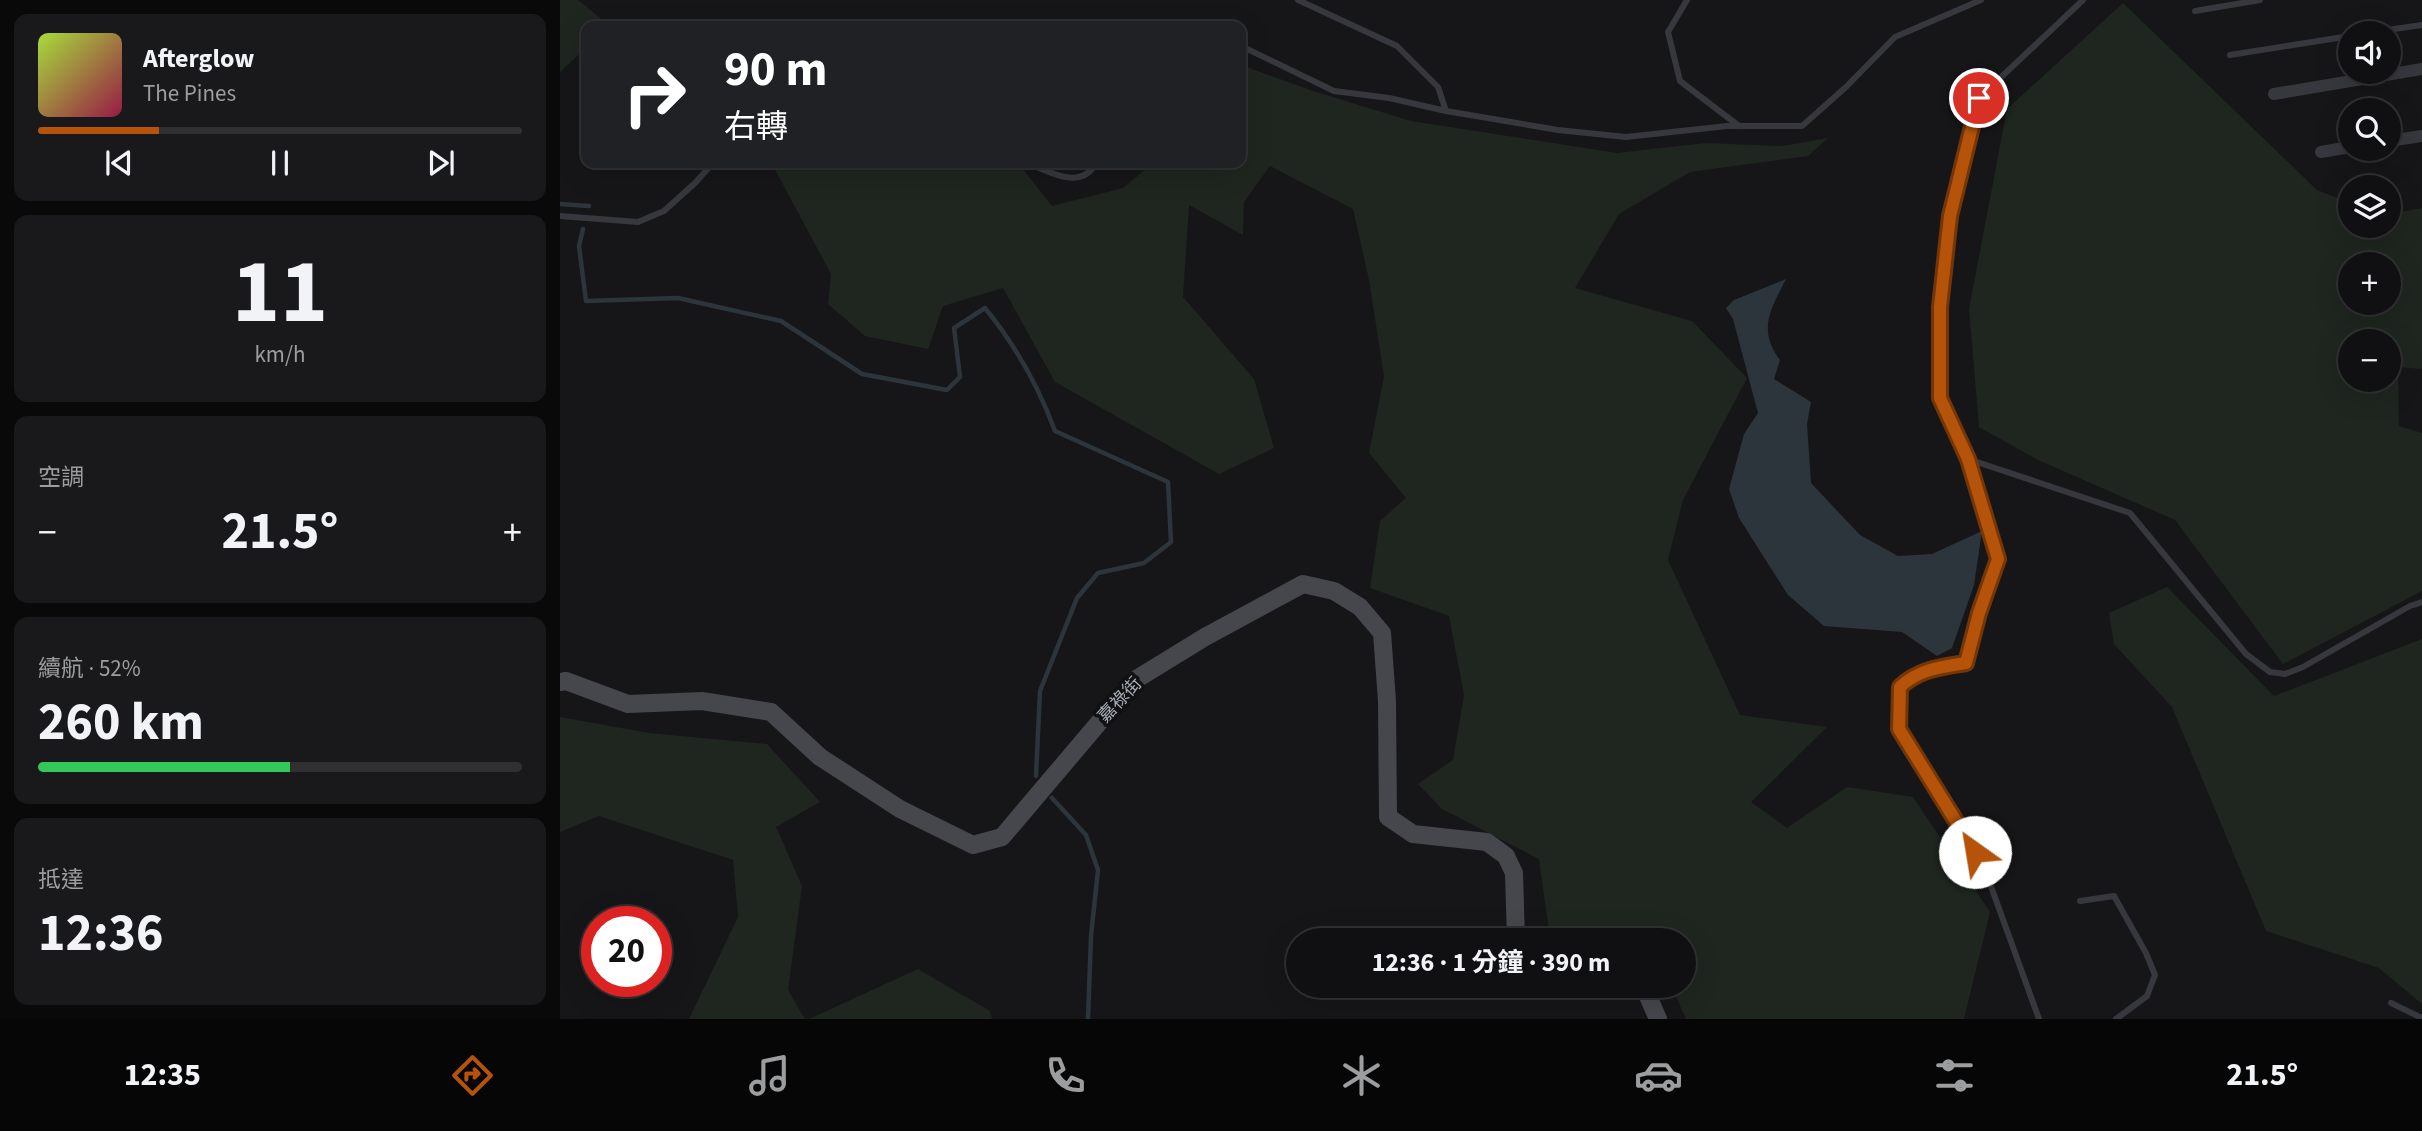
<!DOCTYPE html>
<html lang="zh-TW">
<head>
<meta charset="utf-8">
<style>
  :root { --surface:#101012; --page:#19191b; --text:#f1f3f6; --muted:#9c9d9f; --line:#303032; --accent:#b45309 }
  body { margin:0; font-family:"Source Sans 3","Noto Sans TC",sans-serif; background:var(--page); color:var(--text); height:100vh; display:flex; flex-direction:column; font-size:26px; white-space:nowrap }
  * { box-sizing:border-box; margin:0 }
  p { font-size:23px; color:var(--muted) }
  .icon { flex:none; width:38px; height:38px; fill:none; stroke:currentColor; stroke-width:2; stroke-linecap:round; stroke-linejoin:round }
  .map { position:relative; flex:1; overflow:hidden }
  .panel { display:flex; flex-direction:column; gap:14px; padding:14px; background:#09090a; width:560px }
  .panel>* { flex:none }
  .top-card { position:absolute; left:21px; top:21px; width:665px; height:147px; border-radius:14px; box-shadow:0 7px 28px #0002,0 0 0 2px var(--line); background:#202124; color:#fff; overflow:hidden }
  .buttons { position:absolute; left:1778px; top:21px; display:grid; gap:14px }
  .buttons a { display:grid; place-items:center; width:63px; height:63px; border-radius:50%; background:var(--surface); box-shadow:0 7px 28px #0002,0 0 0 2px var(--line); font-size:35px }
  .speed { position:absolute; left:21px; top:906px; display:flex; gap:14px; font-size:35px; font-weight:700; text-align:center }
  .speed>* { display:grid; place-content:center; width:91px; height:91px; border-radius:50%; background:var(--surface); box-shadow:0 7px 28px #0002,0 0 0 2px var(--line); line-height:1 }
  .speed .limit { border:10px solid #d22; background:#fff; color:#111 }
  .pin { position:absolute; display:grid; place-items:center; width:60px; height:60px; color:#fff; margin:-30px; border:4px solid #fff; border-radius:50%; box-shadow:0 2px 7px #0007 }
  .me { position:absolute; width:77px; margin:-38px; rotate:328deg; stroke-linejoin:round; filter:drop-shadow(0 0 5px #0008) }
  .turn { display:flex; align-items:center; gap:24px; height:147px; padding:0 28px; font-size:32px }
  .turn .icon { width:91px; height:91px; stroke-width:2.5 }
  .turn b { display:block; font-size:49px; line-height:60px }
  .big { font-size:52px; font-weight:700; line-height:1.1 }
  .panel .widget { flex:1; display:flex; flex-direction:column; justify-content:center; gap:10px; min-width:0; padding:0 24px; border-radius:14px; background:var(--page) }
  .panel .dial { align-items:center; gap:0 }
  .dial b { font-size:91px; line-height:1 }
  .song { display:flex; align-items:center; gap:21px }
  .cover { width:84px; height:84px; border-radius:10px; background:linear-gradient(135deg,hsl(80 70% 55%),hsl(340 70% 35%)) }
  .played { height:7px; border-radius:4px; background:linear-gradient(90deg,var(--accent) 25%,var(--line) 25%) }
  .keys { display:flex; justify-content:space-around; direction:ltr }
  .heat { display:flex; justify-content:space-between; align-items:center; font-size:38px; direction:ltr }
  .charge { height:10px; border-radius:5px; background:linear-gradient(90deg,#34c759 52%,var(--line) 0) }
  .trip { position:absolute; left:726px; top:928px; width:410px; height:70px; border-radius:35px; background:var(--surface); box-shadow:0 7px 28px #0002,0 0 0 2px var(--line); font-weight:700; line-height:70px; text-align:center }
  .menu { display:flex; height:112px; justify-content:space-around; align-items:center; background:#060607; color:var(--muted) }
  .menu .icon { width:49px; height:49px }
  .menu .active { color:var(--accent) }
  .menu b { font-size:32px; color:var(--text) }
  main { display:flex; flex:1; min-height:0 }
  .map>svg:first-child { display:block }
</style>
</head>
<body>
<main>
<section class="panel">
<div class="widget">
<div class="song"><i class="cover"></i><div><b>Afterglow</b><p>The Pines</p></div></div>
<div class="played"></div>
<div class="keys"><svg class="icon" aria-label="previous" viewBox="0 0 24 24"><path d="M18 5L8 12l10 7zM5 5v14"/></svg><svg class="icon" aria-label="pause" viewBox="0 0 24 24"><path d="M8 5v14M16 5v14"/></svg><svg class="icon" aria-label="next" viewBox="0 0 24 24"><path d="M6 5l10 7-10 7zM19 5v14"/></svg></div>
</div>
<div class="widget dial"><b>11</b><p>km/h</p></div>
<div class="widget"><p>空調</p>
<div class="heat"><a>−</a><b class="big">21.5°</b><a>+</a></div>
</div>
<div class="widget"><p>續航 · 52%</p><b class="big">260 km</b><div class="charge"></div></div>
<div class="widget"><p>抵達</p><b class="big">12:36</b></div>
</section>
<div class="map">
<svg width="1862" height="1019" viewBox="0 0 1862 1019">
  <rect width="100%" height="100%" fill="#161618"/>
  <path fill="#1e261f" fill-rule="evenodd" d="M 0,0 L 18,0 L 50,26 L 26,26 L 26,48 L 0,72 Z
    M 1563,3 L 1757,190 L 1790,203 L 1790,226 L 1829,226 L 1829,214 L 1862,208 L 1862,369 L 1838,367 L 1839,426 L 1862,433 L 1862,591 L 1723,664 L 1615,520 L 1478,460 L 1419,427 L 1409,309 L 1447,109 ZM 1829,264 L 1829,303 L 1790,303 L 1790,264 ZM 1829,341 L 1829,380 L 1790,380 L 1790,341 Z
    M 681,65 L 753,91 L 851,121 L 1057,153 L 1145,143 L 1223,146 L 1268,138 L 1248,156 L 1130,172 L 1059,214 L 1015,288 L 1132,321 L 1187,378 L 1123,500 L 1108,560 L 1180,715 L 1267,727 L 1191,802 L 1227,828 L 1287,787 L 1353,797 L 1430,912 L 1404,1019 L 1126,1019 L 1111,985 L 1124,985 L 1124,940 L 990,938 L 979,859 L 882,809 L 858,784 L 893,760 L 904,695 L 889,616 L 810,588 L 820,521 L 846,498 L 809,453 L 824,376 L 809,280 L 793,209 L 710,166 L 684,202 L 683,235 L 629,205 L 623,297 L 694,379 L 714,448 L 659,474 L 495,382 L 443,288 L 383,306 L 368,349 L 305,336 L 268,304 L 271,274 L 212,164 L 458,163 L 492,206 L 563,188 L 593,163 L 681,163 Z
    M 1607,587 L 1714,696 L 1862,639 L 1862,1004 L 1819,968 L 1706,931 L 1612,707 L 1554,644 L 1549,613 Z
    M 0,717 L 89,733 L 207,744 L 260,802 L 216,827 L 242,886 L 228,990 L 245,1019 L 129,1019 L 178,917 L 173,860 L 39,816 L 0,832 Z
    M 358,969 L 430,1011 L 432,1019 L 249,1019 Z"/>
  <path fill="#2c353c" d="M 1226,279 C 1211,309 1197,329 1220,360 L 1214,379 L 1251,402 L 1247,424 L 1251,483 L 1300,535 L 1338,556 L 1372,554 L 1422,531 L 1414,585 L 1392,648 L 1377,656 L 1342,632 L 1264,626 L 1228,595 L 1179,518 L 1169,489 L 1184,434 L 1198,413 L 1173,319 L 1166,308 L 1174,300 Z"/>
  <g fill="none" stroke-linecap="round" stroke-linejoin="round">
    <path stroke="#2c353c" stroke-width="4.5" d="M 0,204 L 29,206
      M 23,229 L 19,246 L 26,301 L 118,298 L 221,321 L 302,374 L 387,390 L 400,377 L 394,328 L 425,308 C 456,346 478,385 495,431 L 608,482 L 611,542 L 584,563 L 538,573 L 517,598 L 480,691 L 476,776
      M 492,798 L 526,835 L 538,870 L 531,936 L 528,1019"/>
    <path stroke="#37383d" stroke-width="6" d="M 738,0 L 837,46 L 878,87 L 886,111
      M 1127,0 L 1108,32 L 1120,81 L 1179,126
      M 1635,11 L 1700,0
      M 1807,33 L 1862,25
      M 681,46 L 774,91 L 829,98 L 886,111 L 998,130 L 1066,137 L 1167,126 L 1242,126 L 1286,87 L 1335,37 L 1421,0
      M 1670,55 L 1790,36
      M 468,163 C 490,172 521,191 536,163
      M 0,216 L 78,222 L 104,211 L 135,183 L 153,163
      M 1408,459 L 1570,513 L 1686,654 L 1710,672 L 1725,674 L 1743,667 L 1850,606 L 1862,602
      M 1520,901 L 1554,896 L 1586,953 L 1595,975 L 1587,996 L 1556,1019
      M 1831,1003 L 1862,1018
      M 1479,1019 L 1424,867 L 1339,729 L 1340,687 C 1358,668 1381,667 1406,663 L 1419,613 L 1439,559 L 1408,459 L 1380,399 L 1380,307 L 1390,216 L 1419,98 L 1523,0"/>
    <path stroke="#37383d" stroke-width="12" d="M 1714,94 L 1862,69
      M 1829,141 L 1862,136
      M 1761,152 L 1790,147"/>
    <path stroke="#45474d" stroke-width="18" d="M 0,682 L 6,681 L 68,704 L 142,701 L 211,712 L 260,757 L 340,809 L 413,845 L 442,837 L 575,680 L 645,637 L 743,584 L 774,591 L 800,607 L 822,633 L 827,701 L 828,817 L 853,834 L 927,842 L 946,856 L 954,873 L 956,940
      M 1083,985 L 1098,1019"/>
  </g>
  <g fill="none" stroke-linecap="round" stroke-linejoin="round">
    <g stroke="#753606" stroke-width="18">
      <path id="route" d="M 1415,852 L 1339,729 L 1340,687 C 1359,669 1381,667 1406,663 L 1419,613 L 1438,559 L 1408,459 L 1380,398 L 1380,307 L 1390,216 L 1419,98"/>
    </g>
    <use href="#route" stroke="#b45309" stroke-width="12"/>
  </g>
  <g text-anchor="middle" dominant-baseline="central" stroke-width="7" stroke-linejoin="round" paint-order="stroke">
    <g font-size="18" fill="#a8adb8" stroke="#111113">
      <text transform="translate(560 700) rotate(-47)">嘉祿街</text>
    </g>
  </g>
</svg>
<div class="buttons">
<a><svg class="icon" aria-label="sound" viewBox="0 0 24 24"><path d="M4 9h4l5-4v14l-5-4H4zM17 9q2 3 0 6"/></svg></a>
<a><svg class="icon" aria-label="search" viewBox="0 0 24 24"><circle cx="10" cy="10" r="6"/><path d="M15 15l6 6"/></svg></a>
<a><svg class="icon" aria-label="layers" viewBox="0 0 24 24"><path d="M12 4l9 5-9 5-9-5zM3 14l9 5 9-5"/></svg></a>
<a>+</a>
<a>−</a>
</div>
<div class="speed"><div class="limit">20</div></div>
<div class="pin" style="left:1419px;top:98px;background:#d93025"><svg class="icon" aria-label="arrive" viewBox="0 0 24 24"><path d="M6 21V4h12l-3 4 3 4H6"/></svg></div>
<svg class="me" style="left:1415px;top:852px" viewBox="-20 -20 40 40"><circle r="19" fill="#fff"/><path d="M0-13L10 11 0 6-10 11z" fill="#b45309"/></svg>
<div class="trip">12:36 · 1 分鐘 · 390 m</div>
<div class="top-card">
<div class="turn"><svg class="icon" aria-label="right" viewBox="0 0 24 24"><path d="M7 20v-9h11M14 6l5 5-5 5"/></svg><div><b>90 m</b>右轉</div></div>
</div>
</div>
</main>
<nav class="menu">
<b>12:35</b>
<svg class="icon active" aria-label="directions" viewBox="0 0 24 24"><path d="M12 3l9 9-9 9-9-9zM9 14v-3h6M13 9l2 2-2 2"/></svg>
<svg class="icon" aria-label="music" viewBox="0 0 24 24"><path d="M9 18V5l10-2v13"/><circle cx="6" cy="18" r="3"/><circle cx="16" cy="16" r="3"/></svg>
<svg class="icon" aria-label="phone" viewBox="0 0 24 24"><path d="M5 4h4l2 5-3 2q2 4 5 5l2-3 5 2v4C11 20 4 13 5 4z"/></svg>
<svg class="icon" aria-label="climate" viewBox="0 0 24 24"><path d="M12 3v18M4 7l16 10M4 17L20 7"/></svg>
<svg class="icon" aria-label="car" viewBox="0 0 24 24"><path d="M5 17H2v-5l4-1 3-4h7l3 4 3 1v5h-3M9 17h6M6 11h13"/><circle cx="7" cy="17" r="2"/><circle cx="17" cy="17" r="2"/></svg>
<svg class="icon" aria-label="filters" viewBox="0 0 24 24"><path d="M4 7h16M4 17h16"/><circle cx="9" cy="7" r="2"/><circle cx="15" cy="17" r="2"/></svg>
<b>21.5°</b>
</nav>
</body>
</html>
